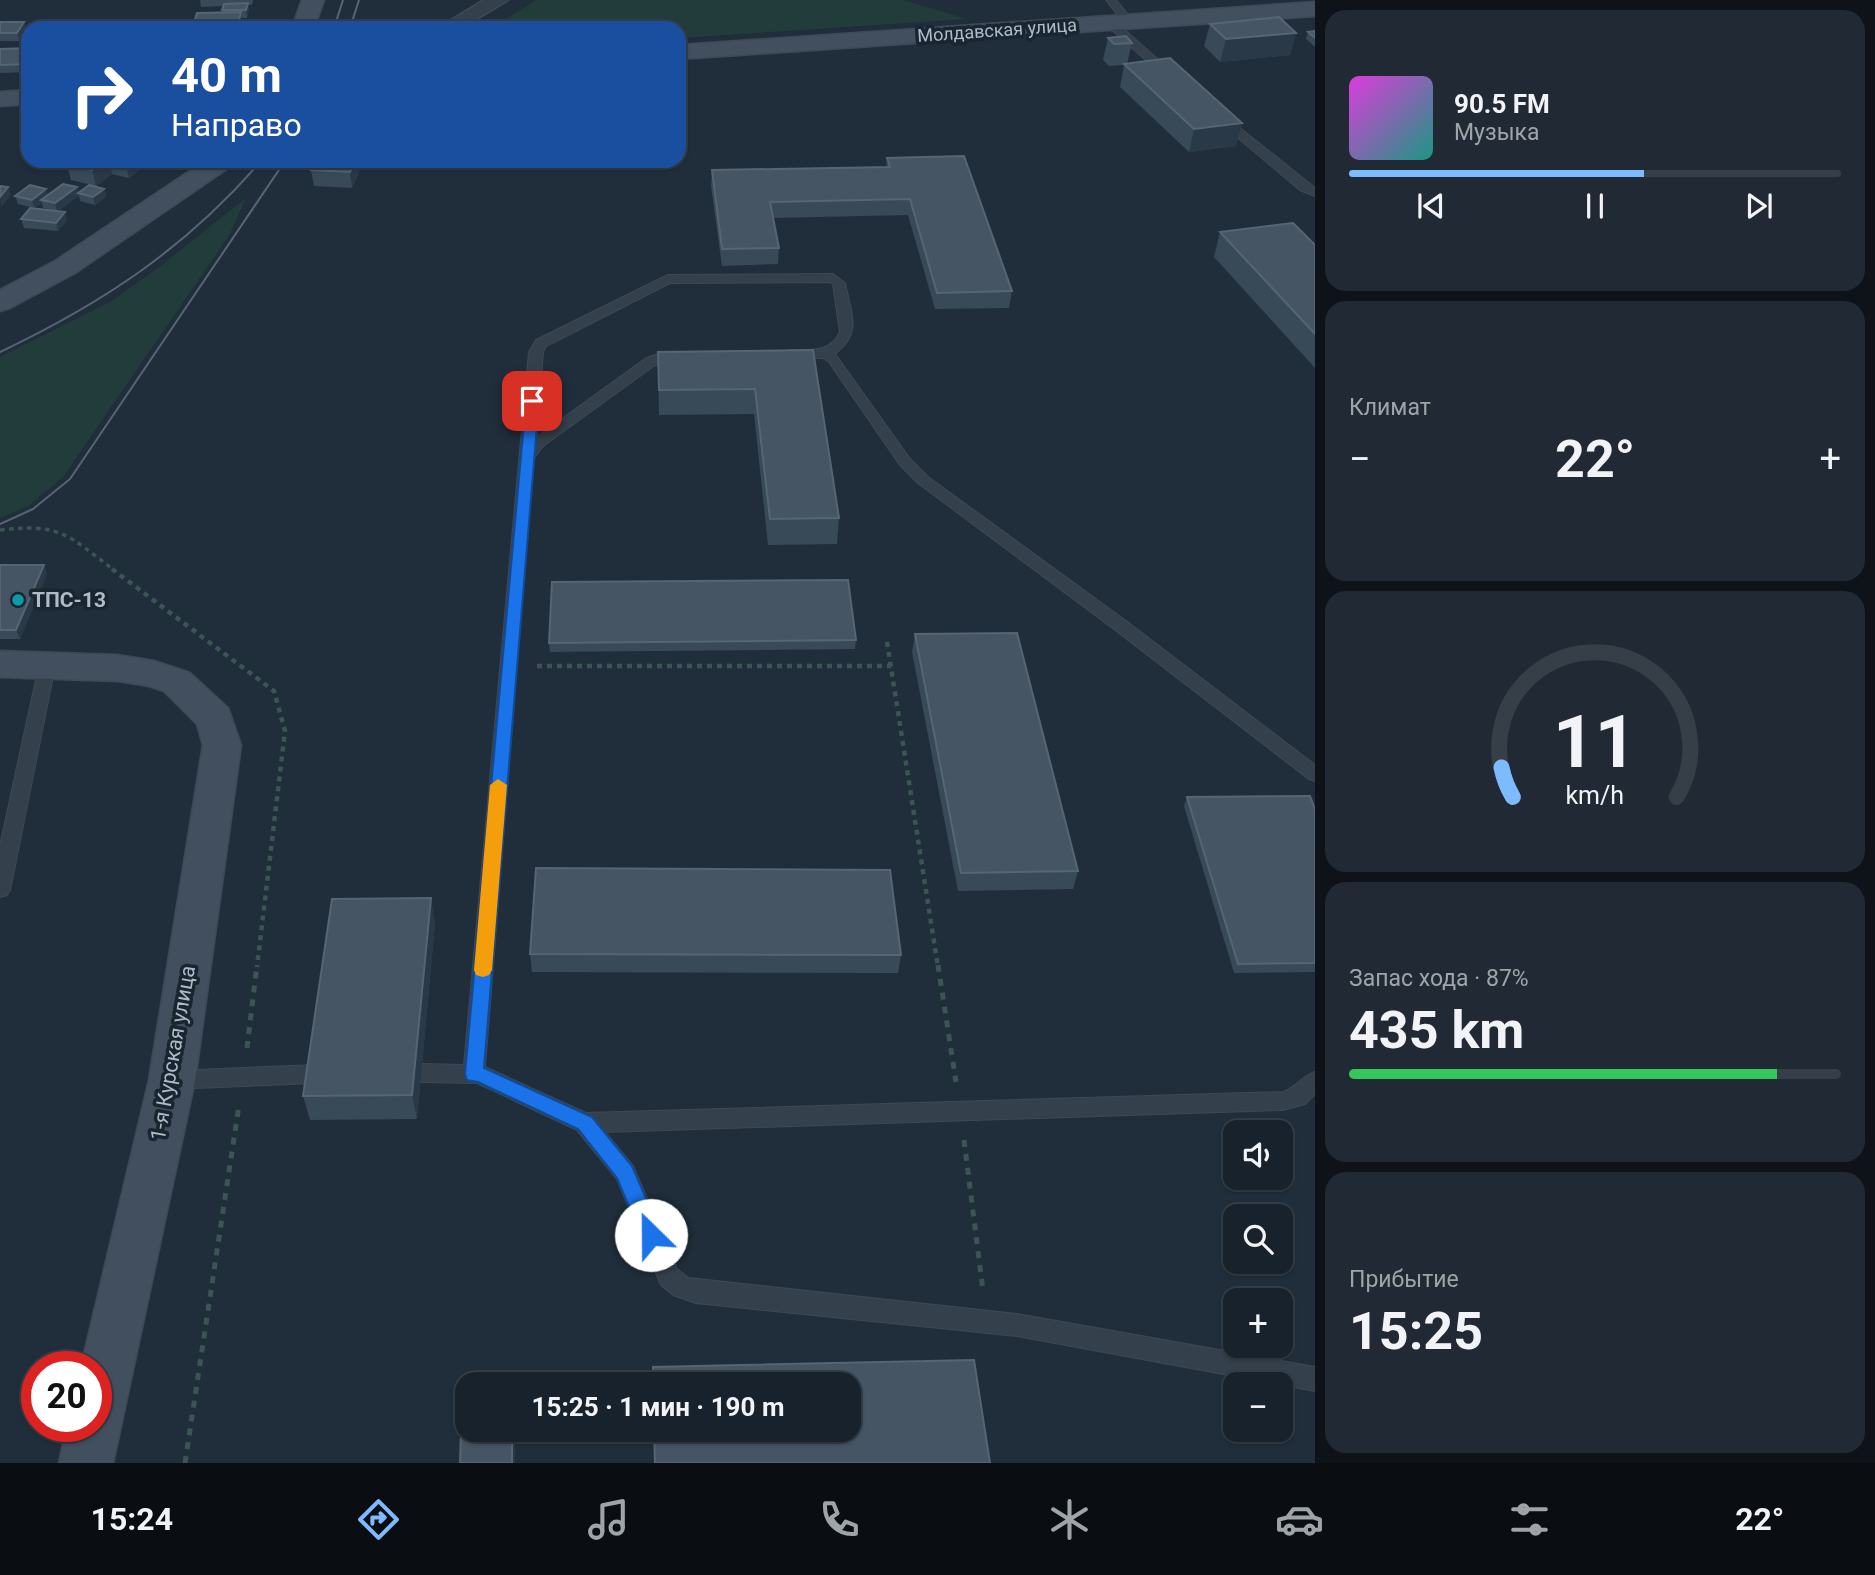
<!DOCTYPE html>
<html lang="ru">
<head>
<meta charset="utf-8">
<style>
  :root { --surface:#18222c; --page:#212a34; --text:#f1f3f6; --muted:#9fa4a9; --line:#363f48; --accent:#7dbafe }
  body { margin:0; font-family:Roboto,sans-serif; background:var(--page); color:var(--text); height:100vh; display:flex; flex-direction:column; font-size:26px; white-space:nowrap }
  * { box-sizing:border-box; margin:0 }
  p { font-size:23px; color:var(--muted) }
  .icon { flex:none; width:38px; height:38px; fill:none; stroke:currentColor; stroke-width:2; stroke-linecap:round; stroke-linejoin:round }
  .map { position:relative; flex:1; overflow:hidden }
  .side { display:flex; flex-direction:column; gap:10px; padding:10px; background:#0d1318; width:560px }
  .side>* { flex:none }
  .guide { position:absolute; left:21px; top:21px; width:665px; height:147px; border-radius:21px; box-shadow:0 2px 5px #0004,0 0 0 2px var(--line); background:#1a4fa0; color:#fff; overflow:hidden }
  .tools { position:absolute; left:1223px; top:1120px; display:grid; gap:14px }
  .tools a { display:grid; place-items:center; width:70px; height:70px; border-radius:14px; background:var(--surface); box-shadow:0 2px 5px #0004,0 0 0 2px var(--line); font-size:35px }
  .speed { position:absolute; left:21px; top:1351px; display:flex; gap:14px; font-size:35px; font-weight:700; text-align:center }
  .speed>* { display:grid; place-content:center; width:91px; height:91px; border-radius:50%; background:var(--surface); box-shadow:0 2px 5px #0004,0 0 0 2px var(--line); line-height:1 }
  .speed .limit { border:10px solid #d22; background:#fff; color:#111 }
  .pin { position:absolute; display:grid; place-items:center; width:60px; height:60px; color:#fff; margin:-30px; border-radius:14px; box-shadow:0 4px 10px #0006 }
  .me { position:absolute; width:77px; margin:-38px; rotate:337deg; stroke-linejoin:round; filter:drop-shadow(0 0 5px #0008) }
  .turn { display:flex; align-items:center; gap:24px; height:147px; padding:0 35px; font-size:32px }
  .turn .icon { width:91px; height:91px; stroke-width:2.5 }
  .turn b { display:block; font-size:49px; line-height:60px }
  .big { font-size:52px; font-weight:700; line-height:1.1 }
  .side .tile { flex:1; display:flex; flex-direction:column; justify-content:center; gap:10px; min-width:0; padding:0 24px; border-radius:21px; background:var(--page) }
  .side .dial { align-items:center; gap:0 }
  .dial svg { height:182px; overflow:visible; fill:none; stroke:var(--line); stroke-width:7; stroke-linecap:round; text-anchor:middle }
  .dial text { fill:var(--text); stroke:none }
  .song { display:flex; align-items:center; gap:21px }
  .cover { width:84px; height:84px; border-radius:10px; background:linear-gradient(135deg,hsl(300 70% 55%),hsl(170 70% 35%)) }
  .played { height:7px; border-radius:4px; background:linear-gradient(90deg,var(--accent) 60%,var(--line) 60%) }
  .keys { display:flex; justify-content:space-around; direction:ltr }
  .heat { display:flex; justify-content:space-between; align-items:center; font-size:38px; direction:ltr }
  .charge { height:10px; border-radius:5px; background:linear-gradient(90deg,#34c759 87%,var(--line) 0) }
  .trip { position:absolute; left:455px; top:1372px; width:406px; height:70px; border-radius:21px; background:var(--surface); box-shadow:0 2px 5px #0004,0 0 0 2px var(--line); font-weight:700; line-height:70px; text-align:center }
  .tab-bar { display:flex; height:112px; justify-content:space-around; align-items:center; background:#0a0e12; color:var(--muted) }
  .tab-bar .icon { width:49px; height:49px }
  .tab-bar .current { color:var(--accent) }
  .tab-bar b { font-size:32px; color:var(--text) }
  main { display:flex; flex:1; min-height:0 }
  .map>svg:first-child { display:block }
</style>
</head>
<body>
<main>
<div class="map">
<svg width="1315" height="1463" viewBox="0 0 1315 1463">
  <rect width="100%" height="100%" fill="#202e3b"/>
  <path fill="#223c3c" d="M 537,0 L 903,0 L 967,19 L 679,38 L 679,28 L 490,28 Z
    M 246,198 L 230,234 L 63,477 L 28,506 L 0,518 L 0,357 L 110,302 L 158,268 Z"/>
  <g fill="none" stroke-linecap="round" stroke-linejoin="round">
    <g stroke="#3d4955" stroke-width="2">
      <path id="lane" d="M 1106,0 L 1116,0 L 1132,20 L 1131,22 L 1123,22 Z
        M 1104,19 L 1112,19 L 1172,72 L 1172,76 L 1164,76 L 1104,23 Z
        M 1218,117 L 1226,117 L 1315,188 L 1315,196 L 1300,190 L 1218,121 Z
        M 833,274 L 845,283 C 851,314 863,332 835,354 L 910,459 L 928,477 L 1126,621 L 1315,765 L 1315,781 L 1309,779 L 1114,629 L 918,483 L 900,465 L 829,362 L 823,358 L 785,357 L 785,351 L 790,350 C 810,350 831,353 840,332 L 833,284 L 830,282 L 670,283 L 546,346 L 543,352 L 537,437 L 645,359 C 657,353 678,348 689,356 L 687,359 L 655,365 L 543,446 L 533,459 L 485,1067 L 586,1113 L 1283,1092 C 1296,1088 1302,1076 1315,1072 L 1315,1094 L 1305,1104 L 1283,1110 L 605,1132 L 633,1166 L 677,1269 L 688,1278 L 1017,1314 L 1315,1367 L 1315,1391 L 1017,1336 L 696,1303 L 673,1295 L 661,1285 L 617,1179 L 577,1130 L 477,1083 L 422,1082 L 415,1079 L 412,1073 L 415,1067 L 422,1064 L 464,1065 L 529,352 L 536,340 L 668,275 Z
        M 47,660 L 55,666 L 10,890 L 7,895 L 0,897 L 0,846 L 39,666 Z
        M 316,1065 L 323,1068 L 326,1074 L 323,1080 L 316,1083 L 172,1089 L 165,1086 L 161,1080 L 165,1074 L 172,1071 Z"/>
    </g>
    <g stroke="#3d4955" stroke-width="3">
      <path id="street" d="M 484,0 L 508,0 L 462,28 L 438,28 Z"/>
    </g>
    <g stroke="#3d4955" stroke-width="3">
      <path id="secondary" d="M 302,0 L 324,0 L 314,28 L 292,28 Z
        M 1315,2 L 1315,16 L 679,59 L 679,45 Z
        M 28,90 L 28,104 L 0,106 L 0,92 Z
        M 205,161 L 235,161 L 231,166 L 75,273 L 10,308 L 0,311 L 0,290 L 55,261 Z
        M 0,651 L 118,655 L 154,661 L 190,673 L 228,708 L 241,745 L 195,1080 L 113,1463 L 59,1463 L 67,1426 L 96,1426 L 96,1367 L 81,1367 L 149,1080 L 203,745 L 197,724 L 164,691 L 149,686 L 118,681 L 0,677 Z"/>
    </g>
    <path stroke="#3b5554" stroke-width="3.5" stroke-dasharray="4.5 4.5" stroke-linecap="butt" d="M 0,530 C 62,523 67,535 114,570"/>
    <path stroke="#3b5554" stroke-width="4.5" stroke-dasharray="5 5" stroke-linecap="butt" d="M 112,569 L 274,691 L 285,731 L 257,967
      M 887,642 L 938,967
      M 537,666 L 891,666"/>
    <path stroke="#3b5554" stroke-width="5" stroke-dasharray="7 7" stroke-linecap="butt" d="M 938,965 L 956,1082
      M 247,1048 L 257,965
      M 964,1140 L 983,1291
      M 185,1463 L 239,1105"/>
    <use href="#lane" fill="#34404c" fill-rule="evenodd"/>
    <use href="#street" fill="#34404c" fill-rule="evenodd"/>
    <use href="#secondary" fill="#424f5f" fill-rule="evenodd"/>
    <path stroke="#566473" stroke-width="2" d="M 334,28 L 343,0
      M 350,28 L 359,0
      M 0,352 C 103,303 186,248 261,161
      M 0,524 L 33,509 L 70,479 L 285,161"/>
  </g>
  <path fill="#384958" d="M 200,0 L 253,0 L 252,5 L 248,5 L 249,11 L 247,18 L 242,18 L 240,28 L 192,28 L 222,13 L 223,6 L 201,7 Z
    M 0,22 L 24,22 L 26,30 L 20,41 L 0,41 Z
    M 1210,24 L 1296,33 L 1290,55 L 1220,62 L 1204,46 Z
    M 1315,31 L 1315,47 L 1306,39 L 1308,32 Z
    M 1108,38 L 1132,43 L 1127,64 L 1236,146 L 1189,152 L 1120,87 L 1124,65 L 1109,66 L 1103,60 Z
    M 28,48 L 28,72 L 0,73 L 0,49 Z
    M 887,158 L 1012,291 L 1009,308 L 935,309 L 908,215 L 773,218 L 779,248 L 778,264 L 722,266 L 711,186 L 712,170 L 886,167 Z
    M 71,161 L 140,161 L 142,168 L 129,178 L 112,174 L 96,186 L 71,180 L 67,164 Z
    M 315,161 L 364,161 L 352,188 L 314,186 L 311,170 Z
    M 104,189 L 106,197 L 95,205 L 80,201 L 79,196 L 58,211 L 67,220 L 58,231 L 24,228 L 21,219 L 52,210 L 43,208 L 42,203 L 34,208 L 18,204 L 15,196 L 48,195 Z
    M 1220,232 L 1315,245 L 1315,368 L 1214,257 Z
    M 813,350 L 839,518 L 837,544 L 768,545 L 754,414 L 659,415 L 658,352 Z
    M 0,565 L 47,574 L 20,639 L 0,639 Z
    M 915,634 L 1078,871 L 1073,889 L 958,891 L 912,652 Z
    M 856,640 L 855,649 L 550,652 L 549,643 Z
    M 1187,797 L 1315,809 L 1315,972 L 1234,973 L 1184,806 Z
    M 435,923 L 417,1119 L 310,1120 L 303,1096 Z
    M 530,954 L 901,955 L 898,973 L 532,972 Z"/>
  <path fill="#293948" d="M 248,3 L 249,11 L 247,18 L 246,10 Z
    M 241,12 L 242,20 L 240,28 L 237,28 Z
    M 24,22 L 26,30 L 20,41 L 17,33 Z
    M 1296,33 L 1290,55 L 1220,62 L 1226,39 Z
    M 1242,123 L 1236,146 L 1189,152 L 1194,129 Z
    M 104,161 L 109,161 L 112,174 L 96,186 L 92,170 Z
    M 126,161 L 140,161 L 142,168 L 129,178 L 125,162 Z
    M 354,161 L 364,161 L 352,188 L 350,172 Z
    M 8,187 L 11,195 L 1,208 L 0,197 Z
    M 77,187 L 79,196 L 57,212 L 55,203 Z
    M 46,189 L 49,198 L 41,200 L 42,203 L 34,208 L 32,200 Z
    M 104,189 L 106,197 L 95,205 L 93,197 Z
    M 65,212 L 67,220 L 58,231 L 56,223 Z
    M 44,565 L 47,574 L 20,639 L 16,630 Z
    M 431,898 L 435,923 L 417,1119 L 412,1095 Z
    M 512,1430 L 515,1430 L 515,1463 L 512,1463 Z"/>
  <path fill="#455564" stroke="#556574" stroke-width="2" d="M 248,3 L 246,10 L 222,10 L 224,4 Z
    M 241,12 L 237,27 L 192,28 L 197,13 Z
    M 1279,17 L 1296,33 L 1226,39 L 1210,24 Z
    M 0,22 L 24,22 L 17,33 L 0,33 Z
    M 169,23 L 186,23 L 184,28 L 168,28 Z
    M 153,25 L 163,25 L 162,28 L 152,28 Z
    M 1315,31 L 1315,38 L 1308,32 Z
    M 1126,36 L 1132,43 L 1114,44 L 1108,38 Z
    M 28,48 L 28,64 L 0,65 L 0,49 Z
    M 1170,58 L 1242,123 L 1194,129 L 1124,64 Z
    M 964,156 L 1012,291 L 937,293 L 910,199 L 770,202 L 779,248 L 722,249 L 712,170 L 890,167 L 887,158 Z
    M 71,161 L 104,161 L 92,170 L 67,164 Z
    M 315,161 L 354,161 L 350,172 L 311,170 Z
    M 63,184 L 77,187 L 55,203 L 41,200 Z
    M 30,185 L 46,189 L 32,200 L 15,196 Z
    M 89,185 L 104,189 L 93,197 L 78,193 Z
    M 0,186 L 8,187 L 0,197 Z
    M 30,208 L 65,212 L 56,223 L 21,219 Z
    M 1293,223 L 1315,245 L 1315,334 L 1220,232 Z
    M 813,350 L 839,518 L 770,519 L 755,389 L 659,390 L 658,352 Z
    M 0,565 L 44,565 L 16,630 L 0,630 Z
    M 848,580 L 856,640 L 549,643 L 552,582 Z
    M 1017,633 L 1078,871 L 961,873 L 915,634 Z
    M 1310,796 L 1315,809 L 1315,963 L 1238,964 L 1187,797 Z
    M 536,868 L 890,870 L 901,955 L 530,954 Z
    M 431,898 L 412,1095 L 303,1096 L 332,899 Z
    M 974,1360 L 990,1463 L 655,1463 L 654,1430 L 849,1430 L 849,1384 L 653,1384 L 653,1367 Z
    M 462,1400 L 467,1400 L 467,1430 L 512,1430 L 512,1463 L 460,1463 Z"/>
  <path fill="#1a73e8" stroke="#114b97" stroke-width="2" d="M 532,398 L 539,401 L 484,1068 L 592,1117 L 632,1166 L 662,1235 L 659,1242 L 651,1245 L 644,1242 L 617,1178 L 578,1129 L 478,1082 L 467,1080 L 465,1074 L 526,401 Z"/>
  <path fill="#f59e0b" d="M 498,779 L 507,785 L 492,970 L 489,975 L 483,977 L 476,975 L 474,970 L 490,785 Z"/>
  <circle fill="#0f9aa8" stroke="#192530" stroke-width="2.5" cx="18" cy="600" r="7"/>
  <g text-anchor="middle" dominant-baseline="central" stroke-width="7" stroke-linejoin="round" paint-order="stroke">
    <g font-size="18" fill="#afbbc8" stroke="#192530">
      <text transform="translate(997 30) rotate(-4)">Молдавская улица</text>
    </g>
    <g font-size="21" font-weight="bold" fill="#afbbc8" stroke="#192530" text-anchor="start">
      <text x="32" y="600">ТПС-13</text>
    </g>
    <g font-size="21" fill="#afbbc8" stroke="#192530">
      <text transform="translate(173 1053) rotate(-80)">1-я Курская улица</text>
    </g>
  </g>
</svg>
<div class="tools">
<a><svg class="icon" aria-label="sound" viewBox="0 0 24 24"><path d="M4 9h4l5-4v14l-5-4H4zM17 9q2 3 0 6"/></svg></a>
<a><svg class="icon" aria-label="search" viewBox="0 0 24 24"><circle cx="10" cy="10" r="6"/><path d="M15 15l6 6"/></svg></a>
<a>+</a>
<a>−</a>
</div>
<div class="speed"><div class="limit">20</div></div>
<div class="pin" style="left:532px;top:401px;background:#d93025"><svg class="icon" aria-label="arrive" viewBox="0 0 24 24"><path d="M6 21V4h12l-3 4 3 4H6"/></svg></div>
<svg class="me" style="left:651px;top:1235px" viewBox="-20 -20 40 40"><circle r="19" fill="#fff"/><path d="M0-13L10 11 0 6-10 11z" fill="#1a73e8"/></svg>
<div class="trip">15:25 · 1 мин · 190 m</div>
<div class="guide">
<div class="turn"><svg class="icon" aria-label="right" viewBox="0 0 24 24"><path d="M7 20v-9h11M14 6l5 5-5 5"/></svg><div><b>40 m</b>Направо</div></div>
</div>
</div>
<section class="side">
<div class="tile">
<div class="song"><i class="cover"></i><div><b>90.5 FM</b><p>Музыка</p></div></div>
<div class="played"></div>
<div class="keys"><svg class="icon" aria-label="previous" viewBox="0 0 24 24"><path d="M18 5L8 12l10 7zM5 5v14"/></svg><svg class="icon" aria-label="pause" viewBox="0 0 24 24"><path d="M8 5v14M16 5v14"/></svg><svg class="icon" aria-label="next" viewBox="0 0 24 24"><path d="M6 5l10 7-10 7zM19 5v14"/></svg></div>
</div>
<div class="tile"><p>Климат</p>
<div class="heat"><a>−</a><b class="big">22°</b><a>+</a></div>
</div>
<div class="tile dial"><svg viewBox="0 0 100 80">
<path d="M14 69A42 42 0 1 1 86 69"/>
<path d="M14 69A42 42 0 0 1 9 56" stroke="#7dbafe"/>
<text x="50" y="56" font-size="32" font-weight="700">11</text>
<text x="50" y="72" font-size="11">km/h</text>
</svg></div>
<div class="tile"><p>Запас хода · 87%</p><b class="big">435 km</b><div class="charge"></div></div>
<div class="tile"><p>Прибытие</p><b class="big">15:25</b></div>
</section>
</main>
<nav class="tab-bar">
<b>15:24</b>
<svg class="icon current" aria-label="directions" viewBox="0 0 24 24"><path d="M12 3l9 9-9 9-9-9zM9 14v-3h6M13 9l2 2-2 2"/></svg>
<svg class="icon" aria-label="music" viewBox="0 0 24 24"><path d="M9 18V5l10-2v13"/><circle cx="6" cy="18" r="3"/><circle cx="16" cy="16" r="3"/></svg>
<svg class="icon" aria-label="phone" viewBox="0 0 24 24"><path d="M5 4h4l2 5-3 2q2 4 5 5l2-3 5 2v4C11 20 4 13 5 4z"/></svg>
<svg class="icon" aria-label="climate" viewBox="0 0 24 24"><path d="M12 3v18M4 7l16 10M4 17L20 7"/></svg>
<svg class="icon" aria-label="car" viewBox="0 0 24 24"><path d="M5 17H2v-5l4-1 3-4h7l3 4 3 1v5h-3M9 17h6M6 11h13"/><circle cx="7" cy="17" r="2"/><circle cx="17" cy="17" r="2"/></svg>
<svg class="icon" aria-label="filters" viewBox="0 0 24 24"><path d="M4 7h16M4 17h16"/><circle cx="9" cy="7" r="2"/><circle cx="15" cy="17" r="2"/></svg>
<b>22°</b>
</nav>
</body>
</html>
